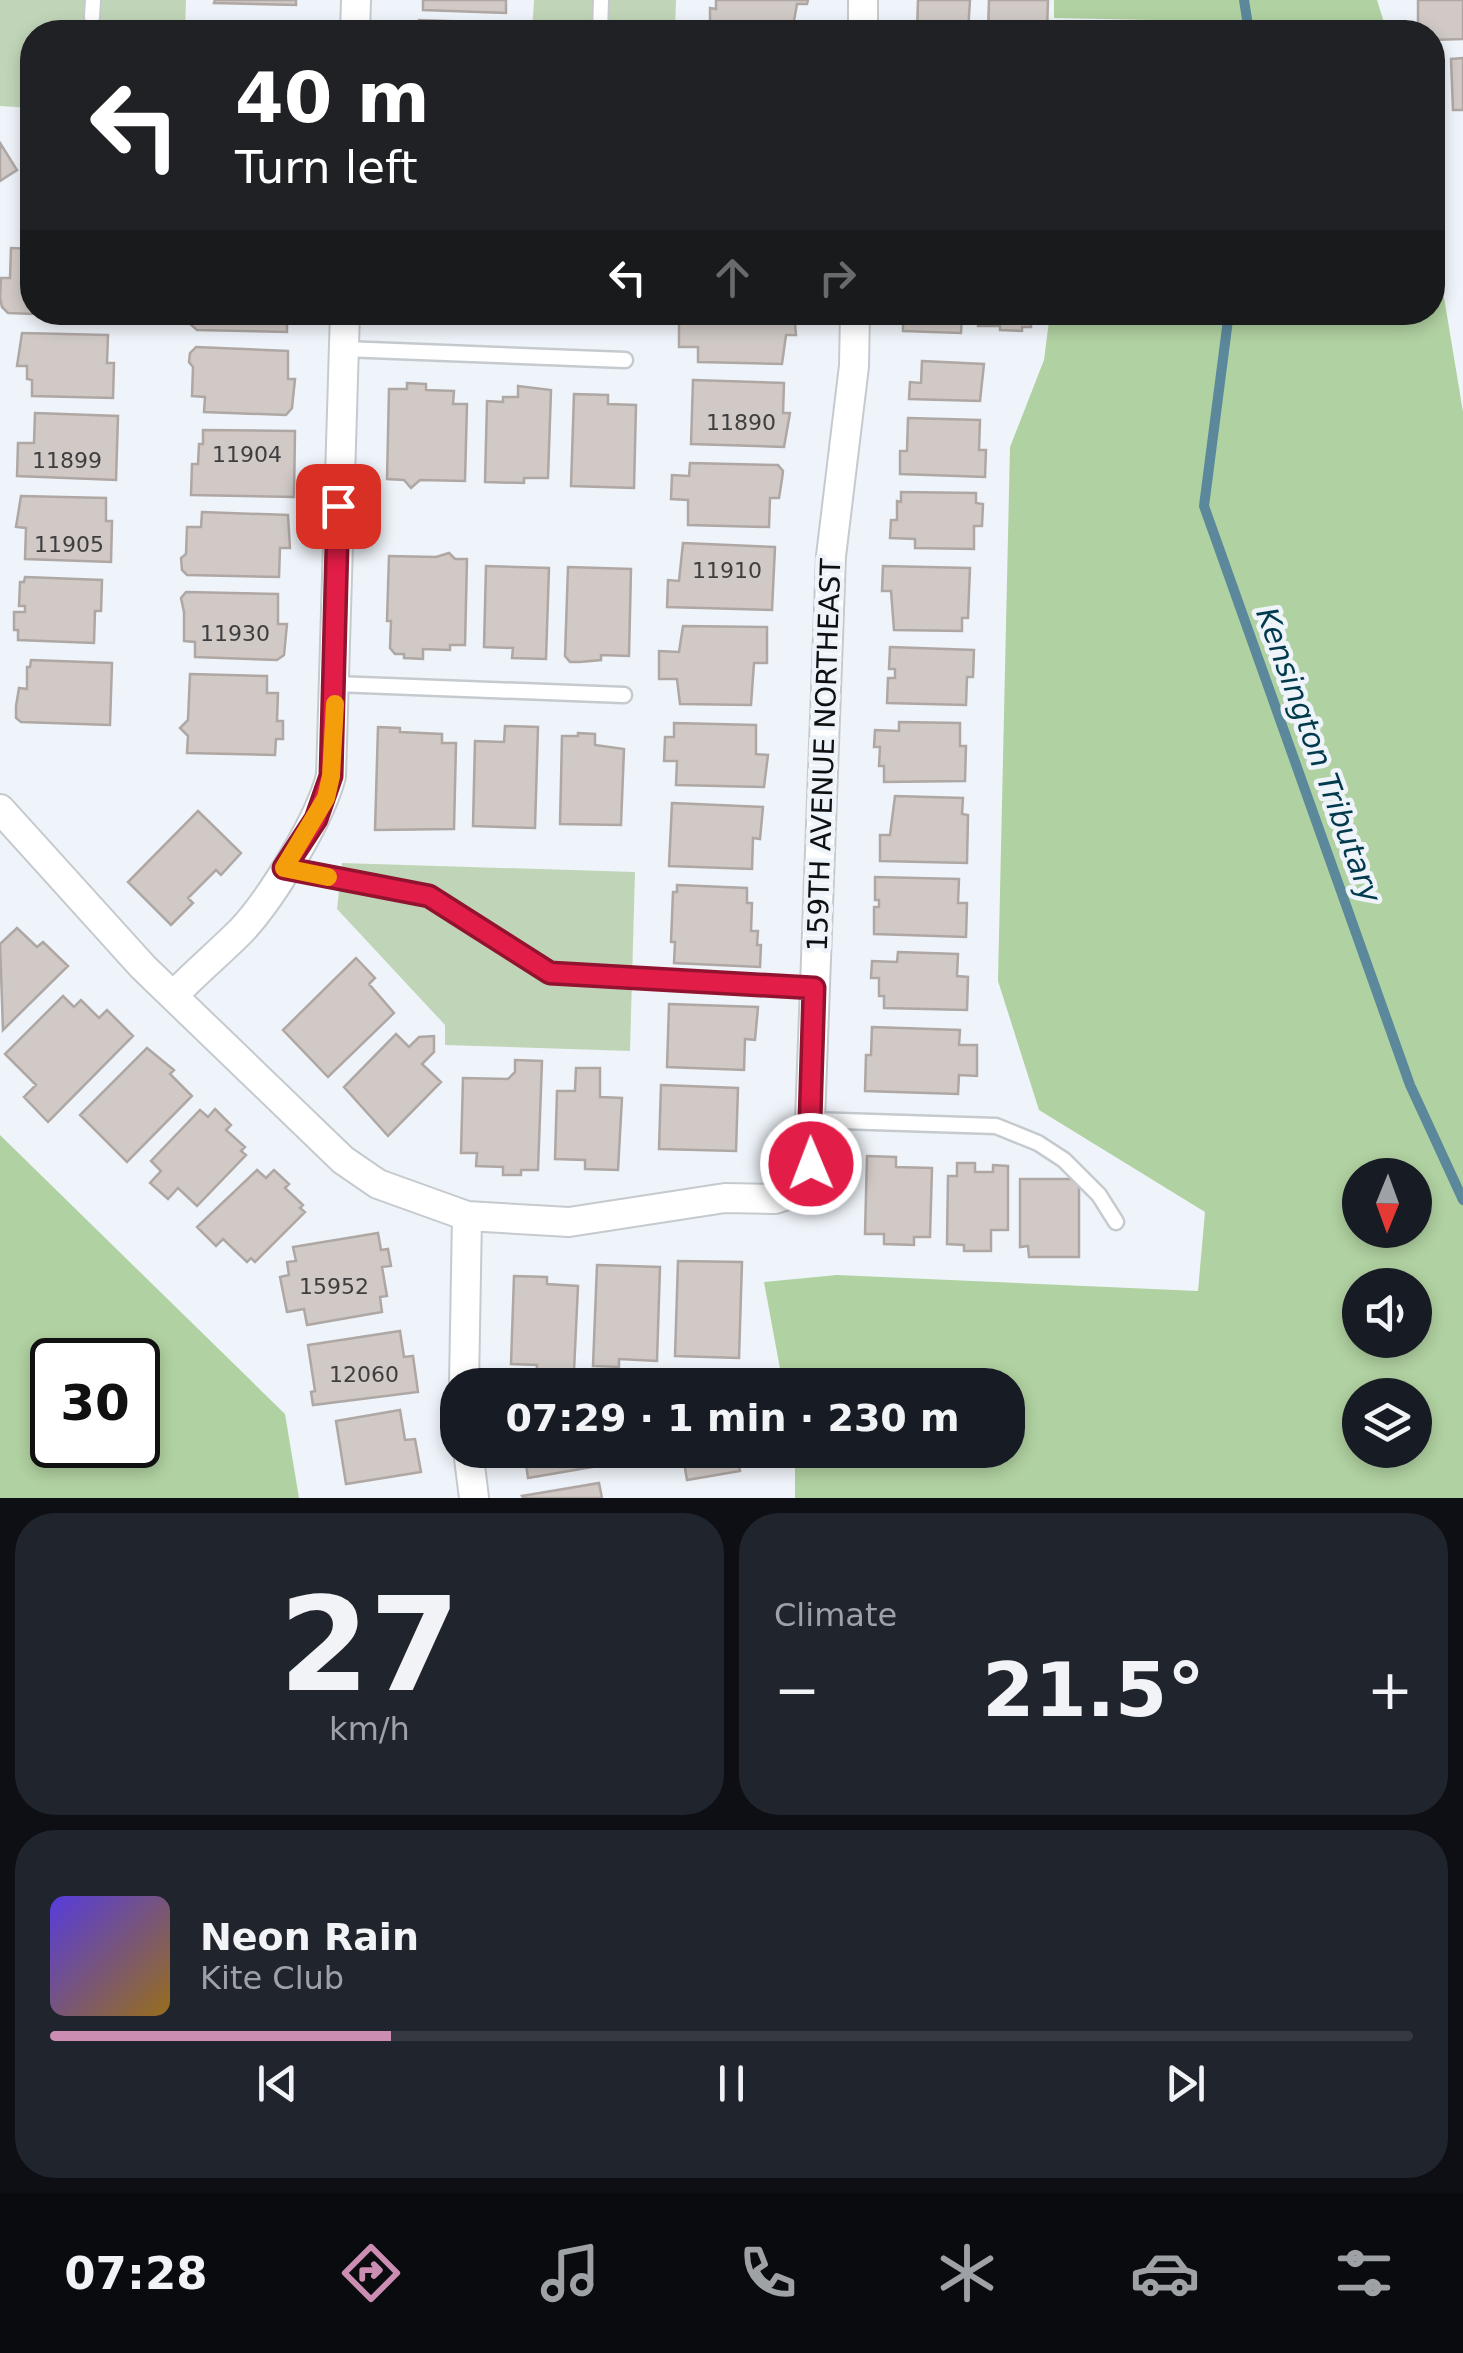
<!DOCTYPE html>
<html lang="en">
<head>
<meta charset="utf-8">
<style>
  :root { --surface:#171b24; --page:#20242c; --text:#f1f3f6; --muted:#9ea1a6; --line:#363941; --accent:#cb8db2 }
  body { margin:0; font-family:"DejaVu Sans",sans-serif; background:var(--page); color:var(--text); height:100vh; display:flex; flex-direction:column; font-size:38px; white-space:nowrap }
  * { box-sizing:border-box; margin:0 }
  p { font-size:32px; color:var(--muted) }
  .icon { flex:none; width:55px; height:55px; fill:none; stroke:currentColor; stroke-width:2; stroke-linecap:round; stroke-linejoin:round }
  .map { position:relative; height:1498px; overflow:hidden }
  .side { display:flex; flex-direction:column; gap:15px; padding:15px; background:#0d0f14; flex:1 }
  .side>* { flex:none }
  .banner { position:absolute; left:20px; top:20px; width:1425px; height:305px; border-radius:40px; box-shadow:0 5px 15px #0003; background:#202124; color:#fff; overflow:hidden }
  .needle { width:65px; rotate:181deg }
  .tools { position:absolute; left:1342px; top:1158px; display:grid; gap:20px }
  .tools a { display:grid; place-items:center; width:90px; height:90px; border-radius:50%; background:var(--surface); box-shadow:0 5px 15px #0003; font-size:50px }
  .speed { position:absolute; left:30px; top:1338px; display:flex; gap:20px; font-size:50px; font-weight:700; text-align:center }
  .speed>* { display:grid; place-content:center; width:130px; height:130px; border-radius:50%; background:var(--surface); box-shadow:0 5px 15px #0003; line-height:1 }
  .speed .limit { border:5px solid #111; border-radius:15px; background:#fff; color:#111 }
  .pin { position:absolute; display:grid; place-items:center; width:85px; height:85px; color:#fff; margin:-42px; border-radius:20px; box-shadow:0 5px 15px #0006 }
  .me { position:absolute; width:110px; margin:-55px; rotate:359deg; stroke-linejoin:round; filter:drop-shadow(0 0 8px #0008) }
  .turn { display:flex; align-items:center; gap:35px; height:210px; padding:0 50px; font-size:45px }
  .turn .icon { width:130px; height:130px; stroke-width:2.5 }
  .turn b { display:block; font-size:70px; line-height:85px }
  .lanes { display:flex; align-items:center; height:95px; padding:0 50px; background:#0003; justify-content:center; gap:50px; direction:ltr }
  .lanes .off { opacity:.35 }
  .big { font-size:75px; font-weight:700; line-height:1.1 }
  .side .tile { flex:1; display:flex; flex-direction:column; justify-content:center; gap:15px; min-width:0; padding:0 35px; border-radius:40px; background:var(--page) }
  .side .dial { align-items:center; gap:0 }
  .dial b { font-size:130px; line-height:1 }
  .song { display:flex; align-items:center; gap:30px }
  .cover { width:120px; height:120px; border-radius:15px; background:linear-gradient(135deg,hsl(250 70% 55%),hsl(40 70% 35%)) }
  .played { height:10px; border-radius:5px; background:linear-gradient(90deg,var(--accent) 25%,var(--line) 25%) }
  .keys { display:flex; justify-content:space-around; direction:ltr }
  .heat { display:flex; justify-content:space-between; align-items:center; font-size:55px; direction:ltr }
  .side .tiles { flex:1; display:grid; gap:15px; grid-template-columns:1fr 1fr }
  .tile:last-child { grid-column:span 2 }
  .trip { position:absolute; left:440px; top:1368px; width:585px; height:100px; border-radius:40px; background:var(--surface); box-shadow:0 5px 15px #0003; font-weight:700; line-height:100px; text-align:center }
  .dock { display:flex; height:160px; justify-content:space-around; align-items:center; background:#090b0e; color:var(--muted) }
  .dock .icon { width:70px; height:70px }
  .dock .on { color:var(--accent) }
  .dock b { font-size:45px; color:var(--text) }
  .map>svg:first-child { display:block }
</style>
</head>
<body>
<div class="map">
<svg width="1463" height="1498" viewBox="0 0 1463 1498">
  <rect width="100%" height="100%" fill="#eff4fa"/>
  <path fill="#c0d5b7" d="M 0,0 L 186,0 L 185,32 L 32,32 L 32,108 L 0,106 Z
    M 534,0 L 676,0 L 675,32 L 532,32 Z
    M 342,863 L 635,872 L 630,1051 L 445,1045 L 445,1025 L 337,909 Z"/>
  <path fill="#b0d1a1" fill-rule="evenodd" d="M 1054,0 L 1377,0 L 1387,32 L 1201,32 L 1200,21 L 1054,18 Z
    M 1433,231 L 1463,412 L 1463,1498 L 795,1498 L 795,1450 L 1008,1450 L 1008,1385 L 783,1385 L 764,1282 L 837,1275 L 1198,1291 L 1205,1212 L 1039,1110 L 998,981 L 1010,447 L 1044,360 L 1050,313 L 1432,312 ZM 1360,1175 L 1415,1175 L 1415,1230 L 1360,1230 ZM 1360,1285 L 1415,1285 L 1415,1340 L 1360,1340 ZM 1360,1395 L 1415,1395 L 1415,1450 L 1360,1450 Z
    M 0,1135 L 285,1414 L 299,1498 L 0,1498 ZM 52,1360 L 138,1360 L 138,1445 L 52,1445 Z"/>
  <g fill="none" stroke-linecap="round" stroke-linejoin="round">
    <path stroke="#5b889b" stroke-width="10" d="M 1244,0 L 1249,32
      M 1229,312 L 1204,506 L 1410,1085 L 1463,1200"/>
  </g>
  <path fill="#d0c9c6" stroke="#aea7a4" stroke-width="2.5" d="M 215,0 L 296,0 L 296,5 L 214,3 Z
    M 423,0 L 506,0 L 506,13 L 423,10 Z
    M 716,0 L 808,0 L 807,4 L 797,4 L 792,32 L 710,32 L 710,8 L 716,9 Z
    M 918,0 L 970,0 L 968,32 L 917,32 Z
    M 989,0 L 1048,0 L 1047,32 L 988,32 Z
    M 1418,0 L 1463,0 L 1463,39 L 1432,40 L 1432,32 L 1425,32 L 1425,27 L 1418,27 Z
    M 419,20 L 501,23 L 501,32 L 419,32 Z
    M 217,22 L 299,24 L 298,32 L 216,32 Z
    M 1463,58 L 1463,110 L 1453,110 L 1451,59 Z
    M 0,143 L 17,170 L 0,181 Z
    M 11,248 L 32,249 L 32,312 L 90,312 L 90,316 L 8,313 L 2,307 L 0,298 L 1,278 L 10,278 Z
    M 287,312 L 287,332 L 197,330 L 190,324 L 191,312 Z
    M 524,312 L 559,312 L 559,316 L 553,320 L 541,320 L 538,315 Z
    M 577,312 L 610,312 L 610,322 L 576,321 Z
    M 705,312 L 794,312 L 796,335 L 786,335 L 782,364 L 698,362 L 698,347 L 679,347 L 679,321 L 705,321 Z
    M 903,312 L 962,312 L 961,333 L 903,331 Z
    M 978,312 L 1031,312 L 1031,327 L 1022,327 L 1022,331 L 1000,330 L 1000,326 L 978,326 Z
    M 22,333 L 108,335 L 107,363 L 114,363 L 113,398 L 32,396 L 32,380 L 27,379 L 27,366 L 17,366 Z
    M 196,347 L 288,351 L 288,379 L 295,379 L 292,408 L 286,415 L 204,412 L 205,397 L 192,396 L 193,367 L 189,362 L 190,353 Z
    M 922,361 L 984,364 L 980,401 L 909,399 L 910,382 L 921,383 Z
    M 693,380 L 784,383 L 783,413 L 790,413 L 784,447 L 691,444 Z
    M 407,383 L 426,384 L 426,390 L 454,391 L 453,404 L 467,404 L 465,481 L 420,480 L 411,488 L 404,480 L 387,479 L 389,389 L 407,389 Z
    M 518,386 L 551,390 L 548,478 L 524,478 L 524,483 L 485,482 L 487,401 L 503,402 L 503,397 L 518,397 Z
    M 574,394 L 608,395 L 608,404 L 636,405 L 634,488 L 571,486 Z
    M 35,413 L 118,416 L 116,480 L 17,476 L 18,443 L 34,443 Z
    M 908,418 L 980,420 L 979,450 L 986,450 L 985,477 L 900,474 L 900,451 L 907,451 Z
    M 203,430 L 295,431 L 294,497 L 191,495 L 192,464 L 198,464 L 199,444 L 203,444 Z
    M 690,463 L 778,465 L 783,471 L 782,479 L 779,498 L 770,498 L 769,527 L 688,525 L 688,500 L 671,499 L 672,475 L 689,476 Z
    M 901,492 L 976,493 L 976,503 L 983,504 L 982,526 L 974,526 L 974,549 L 915,548 L 915,539 L 890,538 L 891,520 L 897,520 L 897,501 L 901,502 Z
    M 21,496 L 106,498 L 106,521 L 112,521 L 111,562 L 25,559 L 26,528 L 16,527 Z
    M 202,512 L 288,515 L 290,548 L 280,548 L 279,577 L 187,575 L 182,570 L 181,558 L 186,554 L 187,527 L 201,527 Z
    M 683,543 L 775,547 L 772,610 L 667,607 L 668,580 L 679,581 Z
    M 449,553 L 455,559 L 467,559 L 465,645 L 450,645 L 450,650 L 423,649 L 423,659 L 404,658 L 404,654 L 395,654 L 390,648 L 391,621 L 387,621 L 389,556 L 436,557 Z
    M 486,566 L 549,568 L 546,659 L 512,658 L 513,648 L 484,647 Z
    M 883,566 L 970,568 L 968,618 L 962,618 L 962,631 L 894,630 L 891,591 L 882,591 Z
    M 568,567 L 631,569 L 629,656 L 601,655 L 601,660 L 580,662 L 570,662 L 565,656 Z
    M 25,577 L 102,580 L 101,611 L 95,611 L 94,643 L 18,640 L 18,630 L 14,630 L 14,612 L 25,612 L 25,606 L 19,606 L 20,582 L 24,582 Z
    M 186,592 L 278,594 L 278,624 L 287,624 L 284,655 L 277,660 L 195,657 L 195,642 L 184,641 L 184,612 L 181,598 Z
    M 683,626 L 767,627 L 767,663 L 754,663 L 751,705 L 680,704 L 677,679 L 659,679 L 659,651 L 679,652 Z
    M 890,647 L 974,650 L 973,677 L 967,677 L 966,705 L 887,703 L 888,678 L 895,678 L 895,669 L 889,669 Z
    M 31,660 L 112,663 L 110,725 L 21,722 L 16,718 L 16,706 L 19,688 L 27,689 L 27,667 L 30,667 Z
    M 190,674 L 267,676 L 267,693 L 278,693 L 277,721 L 283,721 L 283,739 L 276,739 L 275,755 L 187,753 L 188,736 L 180,728 L 188,720 Z
    M 899,722 L 960,723 L 960,746 L 966,746 L 965,781 L 884,782 L 884,766 L 879,766 L 880,747 L 874,747 L 875,730 L 899,731 Z
    M 674,723 L 756,725 L 756,754 L 768,755 L 764,787 L 676,785 L 677,761 L 664,761 L 665,737 L 674,737 Z
    M 505,726 L 538,727 L 535,828 L 473,826 L 475,741 L 504,742 Z
    M 378,727 L 400,728 L 400,732 L 442,734 L 442,743 L 456,743 L 454,829 L 375,830 Z
    M 578,733 L 595,734 L 595,745 L 624,749 L 621,825 L 560,824 L 562,736 L 578,736 Z
    M 895,796 L 963,798 L 962,814 L 968,815 L 967,863 L 880,861 L 880,835 L 890,835 Z
    M 672,803 L 763,807 L 760,839 L 753,838 L 752,869 L 669,866 Z
    M 198,811 L 241,853 L 221,875 L 216,870 L 188,898 L 193,903 L 171,925 L 128,882 Z
    M 875,877 L 959,879 L 958,903 L 967,903 L 966,937 L 874,934 L 874,907 L 879,907 L 879,900 L 875,900 Z
    M 677,885 L 747,888 L 747,903 L 752,903 L 751,931 L 758,931 L 757,945 L 761,945 L 760,967 L 674,963 L 675,942 L 671,942 L 673,892 L 677,892 Z
    M 17,928 L 37,947 L 43,942 L 68,966 L 3,1030 L 0,944 Z
    M 898,952 L 958,954 L 957,976 L 968,977 L 967,1010 L 884,1008 L 884,996 L 879,996 L 879,978 L 871,978 L 872,961 L 897,962 Z
    M 356,958 L 375,978 L 369,984 L 394,1013 L 328,1077 L 283,1030 Z
    M 63,996 L 74,1007 L 81,1000 L 99,1018 L 107,1010 L 133,1036 L 48,1122 L 24,1097 L 36,1085 L 5,1054 Z
    M 669,1004 L 758,1007 L 755,1040 L 745,1039 L 744,1070 L 667,1067 Z
    M 872,1027 L 960,1030 L 959,1045 L 977,1045 L 977,1076 L 959,1075 L 958,1094 L 865,1091 L 866,1055 L 871,1055 Z
    M 396,1034 L 409,1047 L 419,1037 L 434,1036 L 434,1052 L 422,1064 L 441,1082 L 388,1136 L 344,1087 Z
    M 147,1048 L 174,1070 L 170,1074 L 192,1096 L 127,1162 L 80,1115 Z
    M 515,1060 L 542,1061 L 538,1170 L 521,1170 L 521,1175 L 503,1175 L 503,1167 L 476,1166 L 477,1153 L 461,1153 L 463,1078 L 508,1079 L 515,1072 Z
    M 576,1068 L 600,1068 L 600,1097 L 622,1098 L 618,1170 L 585,1169 L 585,1160 L 555,1159 L 557,1091 L 575,1091 Z
    M 661,1085 L 738,1088 L 736,1151 L 659,1149 Z
    M 215,1109 L 231,1125 L 226,1130 L 245,1147 L 241,1151 L 246,1155 L 197,1206 L 178,1188 L 168,1199 L 150,1183 L 161,1171 L 151,1161 L 200,1110 L 208,1117 Z
    M 867,1156 L 896,1157 L 896,1167 L 932,1168 L 930,1237 L 914,1237 L 914,1245 L 884,1244 L 884,1234 L 865,1234 Z
    M 957,1163 L 975,1163 L 975,1172 L 993,1172 L 993,1165 L 1008,1166 L 1008,1230 L 991,1230 L 991,1251 L 964,1251 L 964,1245 L 947,1244 L 948,1176 L 957,1176 Z
    M 257,1170 L 266,1178 L 274,1170 L 289,1184 L 285,1188 L 303,1205 L 300,1208 L 305,1212 L 255,1262 L 251,1258 L 247,1262 L 223,1239 L 216,1246 L 197,1227 Z
    M 1020,1179 L 1079,1179 L 1079,1257 L 1029,1257 L 1028,1246 L 1020,1247 Z
    M 378,1233 L 381,1250 L 388,1249 L 391,1266 L 382,1267 L 387,1296 L 380,1297 L 382,1312 L 307,1325 L 304,1309 L 287,1312 L 280,1277 L 289,1275 L 287,1262 L 296,1261 L 293,1247 Z
    M 678,1261 L 742,1262 L 739,1358 L 675,1356 Z
    M 597,1265 L 660,1267 L 657,1361 L 619,1359 L 619,1367 L 593,1366 Z
    M 514,1276 L 547,1277 L 547,1284 L 578,1286 L 574,1371 L 557,1370 L 557,1383 L 536,1382 L 537,1365 L 511,1364 Z
    M 400,1331 L 404,1357 L 413,1356 L 418,1392 L 313,1405 L 311,1392 L 315,1391 L 308,1345 Z
    M 400,1410 L 405,1440 L 415,1439 L 421,1472 L 346,1484 L 336,1421 Z
    M 524,1450 L 602,1450 L 604,1465 L 528,1478 Z
    M 682,1450 L 737,1450 L 740,1471 L 687,1480 Z
    M 599,1483 L 602,1498 L 523,1498 L 522,1496 Z"/>
  <g fill="none" stroke-linecap="round" stroke-linejoin="round">
    <g stroke="#c5cacf" stroke-width="19">
      <path id="lane" d="M 92,17 L 93,0
        M 600,32 L 601,0
        M 344,349 L 625,360
        M 335,684 L 624,695
        M 285,868 L 429,896 L 550,973 L 814,988
        M 810,1120 L 996,1126 L 1038,1143 L 1064,1160 L 1099,1195 L 1116,1222"/>
    </g>
    <g stroke="#c5cacf" stroke-width="32">
      <path id="street" d="M 355,32 L 356,0
        M 863,32 L 863,0
        M 0,809 L 143,967 L 343,1160 L 378,1184 L 467,1216 L 569,1222 L 725,1198 L 775,1199 L 793,1193 L 806,1176 L 815,1152 L 810,1120 L 831,556 L 854,366 L 855,312
        M 173,996 C 195,973 219,953 241,931 C 272,898 320,819 331,776 L 345,312
        M 464,1385 L 467,1216
        M 468,1450 L 474,1498"/>
    </g>
    <use href="#lane" stroke="#fff" stroke-width="14"/>
    <use href="#street" stroke="#fff" stroke-width="28"/>
  </g>
  <g fill="none" stroke-linecap="round" stroke-linejoin="round">
    <g stroke="#92132f" stroke-width="25">
      <path id="route" d="M 338,506 L 331,776 L 316,819 L 284,868 L 429,896 L 550,973 L 814,988 L 810,1120 L 814,1152 L 811,1164"/>
    </g>
    <use href="#route" stroke="#e11d48" stroke-width="18"/>
    <path stroke="#f59e0b" stroke-width="18" d="M 328,877 L 284,868 L 326,798 L 331,776 L 335,704"/>
  </g>
  <g text-anchor="middle" dominant-baseline="central" stroke-width="9" stroke-linejoin="round" paint-order="stroke">
    <g font-size="22" fill="#3e3e3f">
      <text x="741" y="422">11890</text>
      <text x="247" y="454">11904</text>
      <text x="67" y="460">11899</text>
      <text x="69" y="544">11905</text>
      <text x="727" y="570">11910</text>
      <text x="235" y="633">11930</text>
      <text x="334" y="1286">15952</text>
      <text x="364" y="1374">12060</text>
    </g>
    <g font-size="28" fill="#0e1012" stroke="#eff4fa">
      <text transform="translate(824 755) rotate(-88)">159TH AVENUE NORTHEAST</text>
    </g>
    <g font-size="30" font-style="italic" fill="#003a4c" stroke="#eff4fa">
      <text transform="translate(1319 755) rotate(70)">Kensington Tributary</text>
    </g>
  </g>
</svg>
<div class="tools">
<a><svg class="needle" viewBox="-14 -14 28 28"><path d="M0-13l5 13h-10z" fill="#e53935"/><path d="M0 13l5-13h-10z" fill="#9ea1a6"/></svg></a>
<a><svg class="icon" aria-label="sound" viewBox="0 0 24 24"><path d="M4 9h4l5-4v14l-5-4H4zM17 9q2 3 0 6"/></svg></a>
<a><svg class="icon" aria-label="layers" viewBox="0 0 24 24"><path d="M12 4l9 5-9 5-9-5zM3 14l9 5 9-5"/></svg></a>
</div>
<div class="speed"><div class="limit">30</div></div>
<div class="pin" style="left:338px;top:506px;background:#d93025"><svg class="icon" aria-label="arrive" viewBox="0 0 24 24"><path d="M6 21V4h12l-3 4 3 4H6"/></svg></div>
<svg class="me" style="left:811px;top:1164px" viewBox="-20 -20 40 40"><circle r="17" fill="#e11d48" stroke="#fff" stroke-width="3"/><path d="M0-11L8 9 0 5-8 9z" fill="#fff"/></svg>
<div class="trip">07:29 · 1 min · 230 m</div>
<div class="banner">
<div class="turn"><svg class="icon" aria-label="left" viewBox="0 0 24 24"><path d="M17 20v-9H6M10 6l-5 5 5 5"/></svg><div><b>40 m</b>Turn left</div></div>
<div class="lanes"><svg class="icon" aria-label="left" viewBox="0 0 24 24"><path d="M17 20v-9H6M10 6l-5 5 5 5"/></svg><svg class="icon off" aria-label="ahead" viewBox="0 0 24 24"><path d="M12 20V5M6 11l6-6 6 6"/></svg><svg class="icon off" aria-label="right" viewBox="0 0 24 24"><path d="M7 20v-9h11M14 6l5 5-5 5"/></svg></div>
</div>
</div>
<section class="side">
<div class="tiles">
<div class="tile dial"><b>27</b><p>km/h</p></div>
<div class="tile"><p>Climate</p>
<div class="heat"><a>−</a><b class="big">21.5°</b><a>+</a></div>
</div>
<div class="tile">
<div class="song"><i class="cover"></i><div><b>Neon Rain</b><p>Kite Club</p></div></div>
<div class="played"></div>
<div class="keys"><svg class="icon" aria-label="previous" viewBox="0 0 24 24"><path d="M18 5L8 12l10 7zM5 5v14"/></svg><svg class="icon" aria-label="pause" viewBox="0 0 24 24"><path d="M8 5v14M16 5v14"/></svg><svg class="icon" aria-label="next" viewBox="0 0 24 24"><path d="M6 5l10 7-10 7zM19 5v14"/></svg></div>
</div>
</div>
</section>
<nav class="dock">
<b>07:28</b>
<svg class="icon on" aria-label="directions" viewBox="0 0 24 24"><path d="M12 3l9 9-9 9-9-9zM9 14v-3h6M13 9l2 2-2 2"/></svg>
<svg class="icon" aria-label="music" viewBox="0 0 24 24"><path d="M9 18V5l10-2v13"/><circle cx="6" cy="18" r="3"/><circle cx="16" cy="16" r="3"/></svg>
<svg class="icon" aria-label="phone" viewBox="0 0 24 24"><path d="M5 4h4l2 5-3 2q2 4 5 5l2-3 5 2v4C11 20 4 13 5 4z"/></svg>
<svg class="icon" aria-label="climate" viewBox="0 0 24 24"><path d="M12 3v18M4 7l16 10M4 17L20 7"/></svg>
<svg class="icon" aria-label="car" viewBox="0 0 24 24"><path d="M5 17H2v-5l4-1 3-4h7l3 4 3 1v5h-3M9 17h6M6 11h13"/><circle cx="7" cy="17" r="2"/><circle cx="17" cy="17" r="2"/></svg>
<svg class="icon" aria-label="filters" viewBox="0 0 24 24"><path d="M4 7h16M4 17h16"/><circle cx="9" cy="7" r="2"/><circle cx="15" cy="17" r="2"/></svg>
</nav>
</body>
</html>
